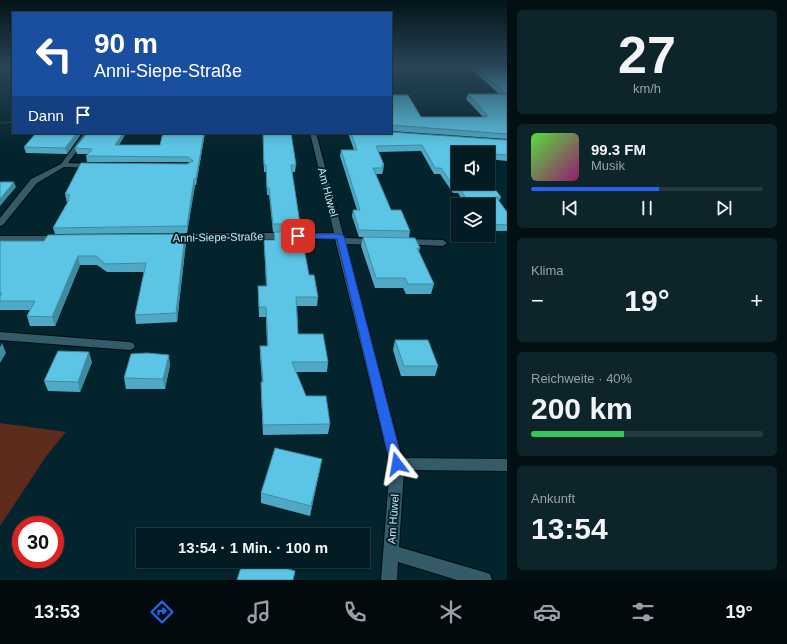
<!DOCTYPE html>
<html lang="de">
<head>
<meta charset="utf-8">
<style>
  :root { --surface:#031b22; --page:#0d242a; --text:#f1f3f6; --muted:#97a1a5; --line:#243940; --accent:#2563eb }
  body { margin:0; font-family:Arial,sans-serif; background:var(--page); color:var(--text); height:100vh; display:flex; flex-direction:column; font-size:15px; white-space:nowrap }
  * { box-sizing:border-box; margin:0 }
  p { font-size:13px; color:var(--muted) }
  .icon { flex:none; width:22px; height:22px; fill:none; stroke:currentColor; stroke-width:2; stroke-linecap:round; stroke-linejoin:round }
  .map { position:relative; flex:1; overflow:hidden }
  .panel { display:flex; flex-direction:column; gap:10px; padding:10px; background:#020f13; width:280px }
  .panel>* { flex:none }
  .top-card { position:absolute; left:12px; top:12px; width:380px; height:122px; border-radius:0px; box-shadow:0 1px 3px #0004,0 0 0 1px var(--line); background:#1a4fa0; color:#fff; overflow:hidden }
  .controls { position:absolute; left:451px; top:146px; display:grid; gap:8px }
  .controls a { display:grid; place-items:center; width:44px; height:44px; border-radius:0px; background:var(--surface); box-shadow:0 1px 3px #0004,0 0 0 1px var(--line); font-size:20px }
  .speed { position:absolute; left:12px; top:516px; display:flex; gap:8px; font-size:20px; font-weight:700; text-align:center }
  .speed>* { display:grid; place-content:center; width:52px; height:52px; border-radius:50%; background:var(--surface); box-shadow:0 1px 3px #0004,0 0 0 1px var(--line); line-height:1 }
  .speed .limit { border:6px solid #d22; background:#fff; color:#111 }
  .pin { position:absolute; display:grid; place-items:center; width:34px; height:34px; color:#fff; margin:-17px; border-radius:8px; box-shadow:0 2px 6px #0006 }
  .me { position:absolute; width:44px; margin:-22px; rotate:346deg; stroke-linejoin:round; filter:drop-shadow(0 0 3px #0008) }
  .turn { display:flex; align-items:center; gap:14px; height:84px; padding:0 16px; font-size:18px }
  .turn .icon { width:52px; height:52px; stroke-width:2.5 }
  .turn b { display:block; font-size:28px; line-height:34px }
  .then { display:flex; align-items:center; height:38px; padding:0 16px; background:#0003; gap:8px; font-size:15px }
  .big { font-size:30px; font-weight:700; line-height:1.1 }
  .panel .widget { flex:1; display:flex; flex-direction:column; justify-content:center; gap:6px; min-width:0; padding:0 14px; border-radius:6px; background:var(--page) }
  .panel .dial { align-items:center; gap:0 }
  .dial b { font-size:52px; line-height:1 }
  .song { display:flex; align-items:center; gap:12px }
  .cover { width:48px; height:48px; border-radius:6px; background:linear-gradient(135deg,hsl(110 70% 55%),hsl(320 70% 35%)) }
  .played { height:4px; border-radius:2px; background:linear-gradient(90deg,var(--accent) 55%,var(--line) 55%) }
  .keys { display:flex; justify-content:space-around; direction:ltr }
  .heat { display:flex; justify-content:space-between; align-items:center; font-size:22px; direction:ltr }
  .charge { height:6px; border-radius:3px; background:linear-gradient(90deg,#34c759 40%,var(--line) 0) }
  .trip { position:absolute; left:136px; top:528px; width:234px; height:40px; border-radius:0px; background:var(--surface); box-shadow:0 1px 3px #0004,0 0 0 1px var(--line); font-weight:700; line-height:40px; text-align:center }
  .menu { display:flex; height:64px; justify-content:space-around; align-items:center; background:#010b0e; color:var(--muted) }
  .menu .icon { width:28px; height:28px }
  .menu .active { color:var(--accent) }
  .menu b { font-size:18px; color:var(--text) }
  main { display:flex; flex:1; min-height:0 }
  .map>svg:first-child { display:block }
</style>
</head>
<body>
<main>
<div class="map">
<svg width="507" height="580" viewBox="0 0 507 580">
  <rect width="100%" height="100%" fill="#04242d"/>
  <path fill="#5c2b1b" d="M 0,423 L 66,432 L 47,455 L 0,526 Z"/>
  <g fill="none" stroke-linecap="round" stroke-linejoin="round">
    <g stroke="#000c12" stroke-width="2">
      <path id="minor" d="M 84,133 L 90,133 L 68,163 L 93,164 L 97,166 L 96,168 L 64,167 L 37,183 L 3,225 L 0,226 L 0,218 L 31,179 L 61,164 Z
        M 310,133 L 316,133 L 344,238 L 376,239 L 380,242 L 376,245 L 346,244 L 402,458 L 507,459 L 507,471 L 404,470 L 399,547 L 484,572 L 490,574 L 492,580 L 457,580 L 398,562 L 397,580 L 381,580 L 390,464 L 335,239 L 211,239 L 172,241 L 168,238 L 172,235 L 211,233 L 334,233 Z
        M 0,236 L 58,236 L 62,239 L 58,242 L 0,242 Z
        M 404,239 L 443,240 L 447,243 L 443,246 L 401,244 L 400,242 L 401,240 Z
        M 0,332 L 129,342 L 133,343 L 135,346 L 133,349 L 129,350 L 0,340 Z"/>
    </g>
    <path stroke="#617c85" stroke-width="1.5" stroke-dasharray="0.5 1.5" stroke-linecap="butt" d="M 0,123 L 13,122"/>
    <use href="#minor" fill="#335b68" fill-rule="evenodd"/>
  </g>
  <path fill="#4fa9c5" d="M 468,66 L 507,66 L 507,139 L 391,131 L 391,95 L 421,117 L 483,117 L 466,99 L 468,94 L 499,94 Z
    M 87,133 L 126,133 L 119,145 L 160,145 L 163,133 L 205,133 L 196,185 L 195,185 L 187,233 L 55,234 L 53,228 L 67,203 L 65,194 L 189,163 L 188,162 L 87,162 L 86,156 L 88,154 L 77,154 L 75,148 Z
    M 263,133 L 296,165 L 295,172 L 292,172 L 300,224 L 299,232 L 273,232 L 269,195 L 267,195 L 266,172 L 264,172 Z
    M 348,133 L 391,133 L 507,140 L 507,161 L 488,159 L 488,153 L 458,153 L 501,197 L 499,201 L 507,212 L 507,231 L 488,231 L 488,205 L 465,205 L 458,193 L 453,193 L 440,174 L 434,174 L 421,151 L 378,152 L 384,165 L 383,171 L 382,174 L 376,174 L 391,210 L 410,231 L 409,238 L 420,248 L 419,251 L 434,284 L 431,294 L 406,294 L 403,288 L 375,288 L 361,246 L 363,237 L 359,237 L 352,216 L 353,210 L 357,210 L 340,156 L 341,150 L 354,150 Z
    M 81,134 L 67,154 L 26,153 L 24,147 Z
    M 274,232 L 309,275 L 318,297 L 317,306 L 297,306 L 298,334 L 328,362 L 327,372 L 296,372 L 306,396 L 330,424 L 328,434 L 263,435 L 261,392 L 261,382 L 262,382 L 260,355 L 260,346 L 267,346 L 266,317 L 259,317 L 258,286 L 266,286 L 264,240 L 274,240 Z
    M 185,234 L 186,242 L 177,322 L 136,324 L 135,315 L 144,272 L 107,272 L 97,265 L 80,265 L 55,326 L 30,326 L 27,316 L 30,310 L 0,310 L 0,241 L 44,241 Z
    M 395,340 L 438,366 L 435,376 L 401,376 L 393,350 Z
    M 92,362 L 80,392 L 48,391 L 44,381 Z
    M 170,365 L 165,389 L 126,389 L 124,378 Z
    M 320,469 L 310,516 L 261,503 L 261,493 Z"/>
  <path fill="#408aa0" d="M 77,133 L 81,133 L 81,134 L 67,154 L 65,148 Z
    M 123,133 L 126,133 L 116,150 L 115,145 Z
    M 204,133 L 205,133 L 196,185 L 196,179 Z
    M 194,179 L 195,185 L 187,233 L 187,226 Z
    M 14,182 L 16,187 L 0,206 L 0,199 Z
    M 185,234 L 186,242 L 177,322 L 176,313 Z
    M 78,256 L 80,265 L 55,326 L 52,317 Z
    M 2,343 L 6,353 L 0,363 L 0,347 Z
    M 89,352 L 92,362 L 80,392 L 78,382 Z
    M 169,355 L 170,365 L 165,389 L 163,379 Z
    M 322,459 L 320,469 L 310,516 L 311,506 Z"/>
  <path fill="#5cc5e5" stroke="#408aa0" d="M 474,66 L 502,66 L 507,69 L 507,134 L 391,125 L 391,95 L 408,95 L 421,117 L 486,117 L 484,116 L 488,116 L 468,94 L 506,94 Z
    M 391,132 L 507,140 L 507,155 L 467,152 L 468,153 L 458,153 L 458,183 L 488,183 L 488,180 L 501,197 L 496,197 L 507,212 L 507,225 L 488,224 L 488,205 L 470,205 L 459,187 L 454,187 L 441,168 L 435,168 L 422,145 L 376,146 L 384,165 L 382,165 L 383,168 L 373,168 L 391,210 L 401,210 L 410,231 L 359,230 L 353,210 L 360,210 L 341,150 L 357,150 L 351,133 L 391,133 Z
    M 36,133 L 77,133 L 65,148 L 24,147 Z
    M 87,133 L 123,133 L 115,145 L 160,145 L 163,133 L 204,133 L 196,179 L 194,179 L 187,226 L 53,228 L 69,200 L 67,200 L 70,195 L 65,194 L 81,163 L 188,164 L 193,161 L 188,157 L 86,156 L 92,149 L 75,148 Z
    M 263,133 L 291,133 L 296,165 L 291,165 L 300,224 L 273,224 L 269,188 L 267,188 L 266,165 L 264,165 Z
    M 0,182 L 14,182 L 0,199 Z
    M 274,232 L 301,232 L 309,275 L 314,275 L 318,297 L 296,297 L 298,334 L 323,334 L 328,362 L 292,362 L 306,396 L 326,396 L 330,424 L 263,425 L 261,382 L 263,382 L 260,346 L 268,346 L 266,307 L 259,307 L 258,286 L 267,286 L 264,240 L 275,240 Z
    M 185,234 L 176,313 L 135,315 L 146,263 L 105,264 L 96,256 L 78,256 L 52,317 L 27,316 L 35,301 L 0,301 L 0,296 L 2,293 L 0,293 L 0,241 L 44,241 L 48,235 Z
    M 363,237 L 415,238 L 420,248 L 417,248 L 434,284 L 408,284 L 405,278 L 376,278 Z
    M 395,340 L 428,340 L 438,366 L 404,366 Z
    M 58,351 L 89,352 L 78,382 L 44,381 Z
    M 147,353 L 169,355 L 163,379 L 124,378 L 131,354 Z
    M 275,448 L 322,459 L 311,506 L 261,493 Z
    M 243,561 L 263,561 L 295,571 L 293,580 L 237,580 Z"/>
  <linearGradient id="sky" x2="0" y2="1"><stop stop-color="#021419"/><stop offset="0.45" stop-color="#294557"/><stop offset="1" stop-color="#294557" stop-opacity="0"/></linearGradient>
  <rect width="507" height="147" fill="url(#sky)"/>
  <path fill="#2563eb" stroke="#184099" d="M 295,234 L 340,234 L 344,236 L 403,464 L 401,468 L 397,470 L 392,468 L 390,464 L 337,239 L 298,238 L 294,236 Z"/>
  <g text-anchor="middle" dominant-baseline="central" stroke-width="4" stroke-linejoin="round" paint-order="stroke">
    <g font-size="11" fill="#d0e5ed" stroke="#04242d">
      <text transform="translate(328 192) rotate(75)">Am Hüwel</text>
      <text transform="translate(218 237) rotate(-1)">Anni-Siepe-Straße</text>
      <text transform="translate(393 519) rotate(-86)">Am Hüwel</text>
    </g>
  </g>
</svg>
<div class="controls">
<a><svg class="icon" aria-label="sound" viewBox="0 0 24 24"><path d="M4 9h4l5-4v14l-5-4H4zM17 9q2 3 0 6"/></svg></a>
<a><svg class="icon" aria-label="layers" viewBox="0 0 24 24"><path d="M12 4l9 5-9 5-9-5zM3 14l9 5 9-5"/></svg></a>
</div>
<div class="speed"><div class="limit">30</div></div>
<div class="pin" style="left:298px;top:236px;background:#d93025"><svg class="icon" aria-label="arrive" viewBox="0 0 24 24"><path d="M6 21V4h12l-3 4 3 4H6"/></svg></div>
<svg class="me" style="left:397px;top:464px" viewBox="-20 -20 40 40"><path d="M0-17L14 15 0 8-14 15z" fill="#2563eb" stroke="#fff" stroke-width="4"/></svg>
<div class="trip">13:54 · 1 Min. · 100 m</div>
<div class="top-card">
<div class="turn"><svg class="icon" aria-label="left" viewBox="0 0 24 24"><path d="M17 20v-9H6M10 6l-5 5 5 5"/></svg><div><b>90 m</b>Anni-Siepe-Straße</div></div>
<div class="then">Dann<svg class="icon" aria-label="arrive" viewBox="0 0 24 24"><path d="M6 21V4h12l-3 4 3 4H6"/></svg></div>
</div>
</div>
<section class="panel">
<div class="widget dial"><b>27</b><p>km/h</p></div>
<div class="widget">
<div class="song"><i class="cover"></i><div><b>99.3 FM</b><p>Musik</p></div></div>
<div class="played"></div>
<div class="keys"><svg class="icon" aria-label="previous" viewBox="0 0 24 24"><path d="M18 5L8 12l10 7zM5 5v14"/></svg><svg class="icon" aria-label="pause" viewBox="0 0 24 24"><path d="M8 5v14M16 5v14"/></svg><svg class="icon" aria-label="next" viewBox="0 0 24 24"><path d="M6 5l10 7-10 7zM19 5v14"/></svg></div>
</div>
<div class="widget"><p>Klima</p>
<div class="heat"><a>−</a><b class="big">19°</b><a>+</a></div>
</div>
<div class="widget"><p>Reichweite · 40%</p><b class="big">200 km</b><div class="charge"></div></div>
<div class="widget"><p>Ankunft</p><b class="big">13:54</b></div>
</section>
</main>
<nav class="menu">
<b>13:53</b>
<svg class="icon active" aria-label="directions" viewBox="0 0 24 24"><path d="M12 3l9 9-9 9-9-9zM9 14v-3h6M13 9l2 2-2 2"/></svg>
<svg class="icon" aria-label="music" viewBox="0 0 24 24"><path d="M9 18V5l10-2v13"/><circle cx="6" cy="18" r="3"/><circle cx="16" cy="16" r="3"/></svg>
<svg class="icon" aria-label="phone" viewBox="0 0 24 24"><path d="M5 4h4l2 5-3 2q2 4 5 5l2-3 5 2v4C11 20 4 13 5 4z"/></svg>
<svg class="icon" aria-label="climate" viewBox="0 0 24 24"><path d="M12 3v18M4 7l16 10M4 17L20 7"/></svg>
<svg class="icon" aria-label="car" viewBox="0 0 24 24"><path d="M5 17H2v-5l4-1 3-4h7l3 4 3 1v5h-3M9 17h6M6 11h13"/><circle cx="7" cy="17" r="2"/><circle cx="17" cy="17" r="2"/></svg>
<svg class="icon" aria-label="filters" viewBox="0 0 24 24"><path d="M4 7h16M4 17h16"/><circle cx="9" cy="7" r="2"/><circle cx="15" cy="17" r="2"/></svg>
<b>19°</b>
</nav>
</body>
</html>
